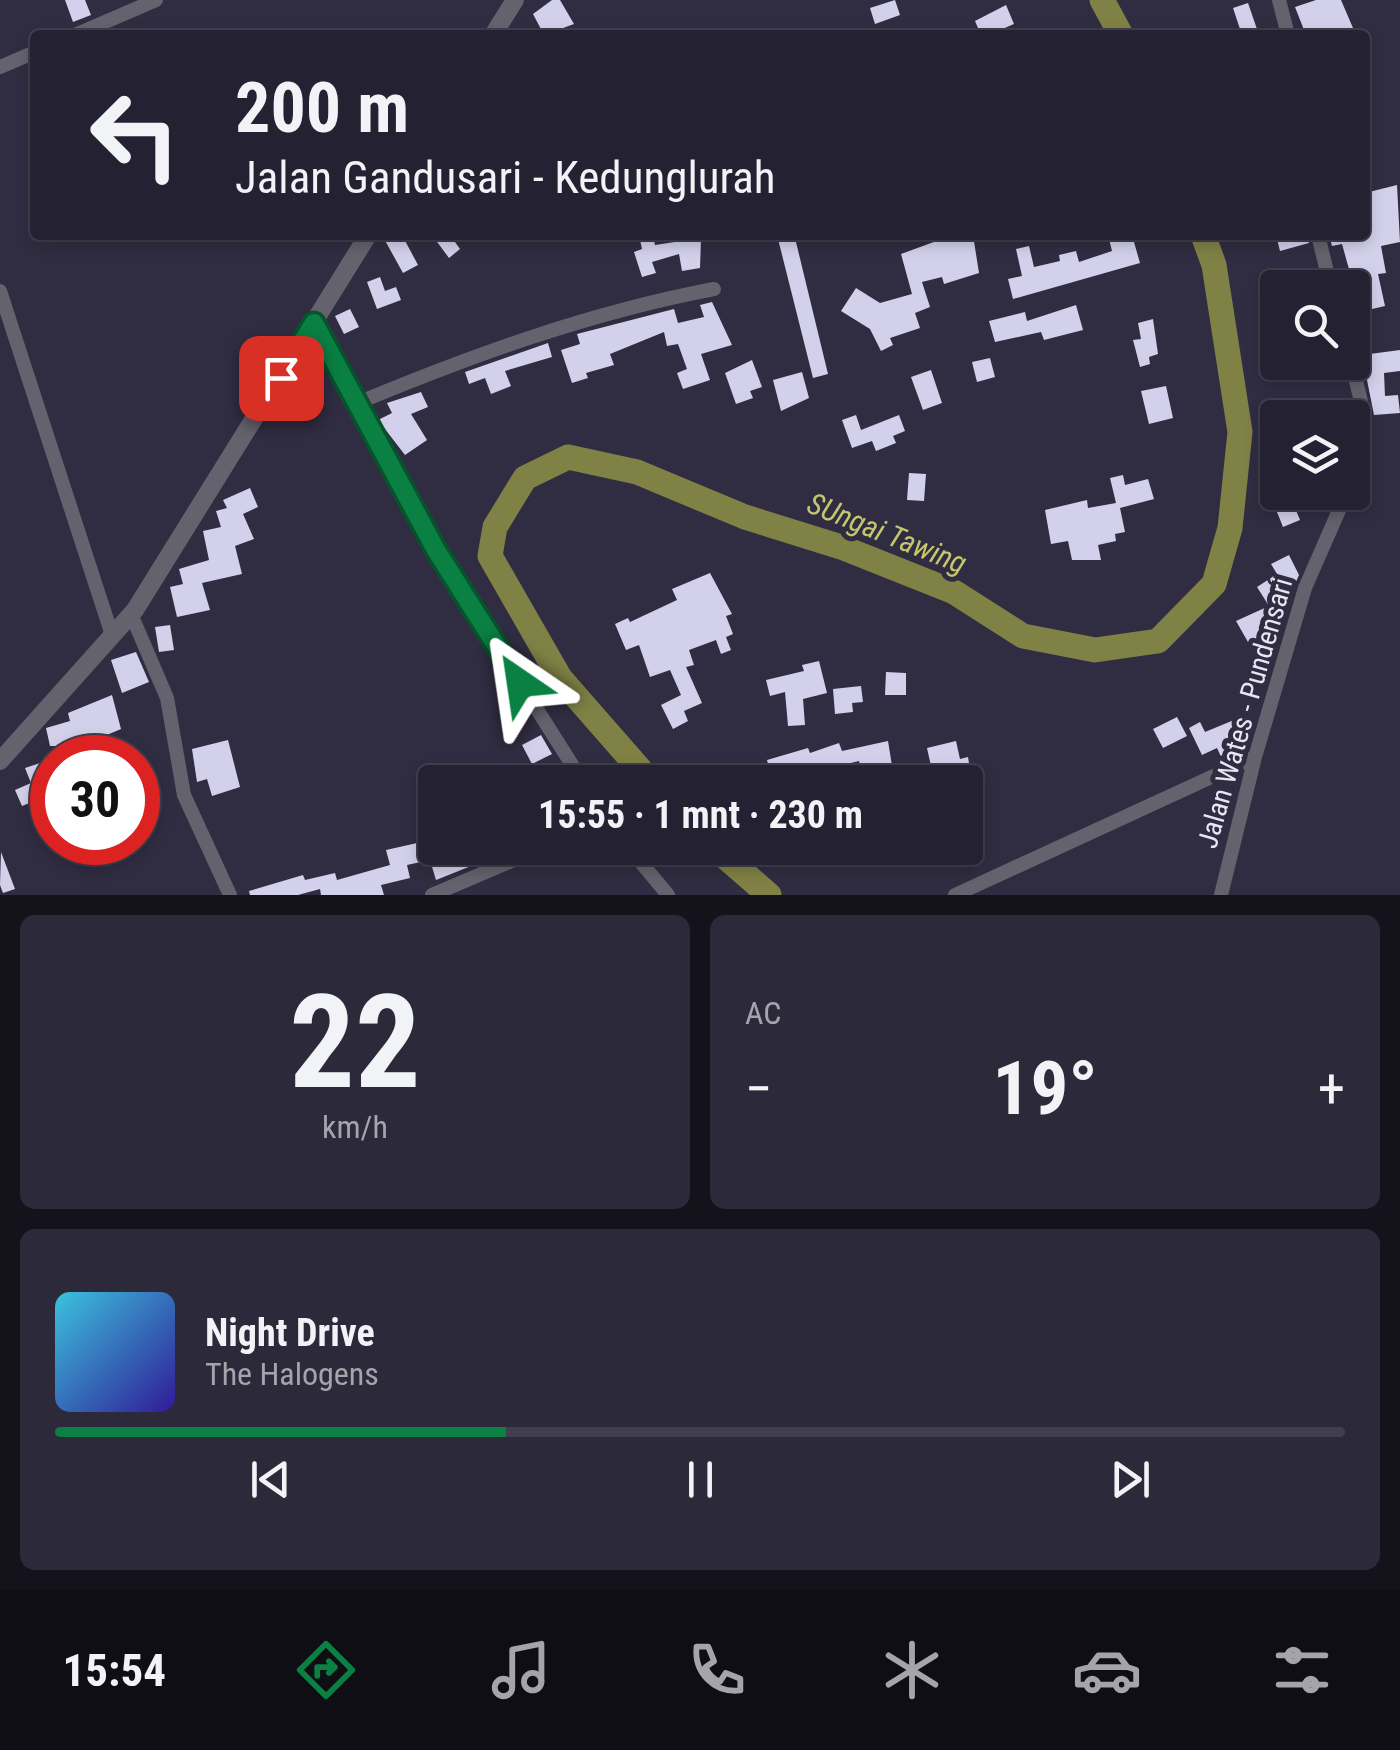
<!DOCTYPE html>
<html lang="id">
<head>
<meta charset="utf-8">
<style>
  :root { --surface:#242232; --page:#2c2a3a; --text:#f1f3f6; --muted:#a3a4ac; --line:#413f4d; --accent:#0b8043 }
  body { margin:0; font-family:"Roboto Condensed",sans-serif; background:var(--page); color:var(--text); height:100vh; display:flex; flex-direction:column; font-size:38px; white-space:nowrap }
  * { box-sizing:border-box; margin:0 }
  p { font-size:32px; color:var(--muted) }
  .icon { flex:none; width:55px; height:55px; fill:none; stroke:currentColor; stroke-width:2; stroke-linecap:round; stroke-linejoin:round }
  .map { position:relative; height:895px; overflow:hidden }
  .drawer { display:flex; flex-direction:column; gap:20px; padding:20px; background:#14131c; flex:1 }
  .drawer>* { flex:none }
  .banner { position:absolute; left:30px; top:30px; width:1340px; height:210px; border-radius:10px; box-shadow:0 5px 15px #0003,0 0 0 2px var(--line); background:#242232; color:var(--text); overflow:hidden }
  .controls { position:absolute; left:1260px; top:270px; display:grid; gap:20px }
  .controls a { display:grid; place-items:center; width:110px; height:110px; border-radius:10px; background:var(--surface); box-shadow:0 5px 15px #0003,0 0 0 2px var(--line); font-size:50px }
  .speed { position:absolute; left:30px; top:735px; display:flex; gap:20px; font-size:50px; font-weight:700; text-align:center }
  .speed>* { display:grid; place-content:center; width:130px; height:130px; border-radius:50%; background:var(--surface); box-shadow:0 5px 15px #0003,0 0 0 2px var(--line); line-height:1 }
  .speed .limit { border:15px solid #d22; background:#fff; color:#111 }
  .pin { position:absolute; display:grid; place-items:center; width:85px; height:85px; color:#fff; margin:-42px; border-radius:20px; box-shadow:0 5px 15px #0006 }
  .me { position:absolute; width:110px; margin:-55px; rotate:328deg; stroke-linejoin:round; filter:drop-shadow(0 0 8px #0008) }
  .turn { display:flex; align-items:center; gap:35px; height:210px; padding:0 40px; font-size:45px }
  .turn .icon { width:130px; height:130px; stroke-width:2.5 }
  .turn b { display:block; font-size:70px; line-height:85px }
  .big { font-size:75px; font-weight:700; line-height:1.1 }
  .drawer .widget { flex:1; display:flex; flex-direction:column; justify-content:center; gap:15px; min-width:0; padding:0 35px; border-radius:15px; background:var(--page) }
  .drawer .dial { align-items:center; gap:0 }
  .dial b { font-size:130px; line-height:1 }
  .song { display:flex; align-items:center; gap:30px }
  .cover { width:120px; height:120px; border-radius:15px; background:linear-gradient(135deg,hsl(190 70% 55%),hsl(250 70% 35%)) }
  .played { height:10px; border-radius:5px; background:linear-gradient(90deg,var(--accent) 35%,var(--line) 35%) }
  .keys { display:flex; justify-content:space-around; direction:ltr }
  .heat { display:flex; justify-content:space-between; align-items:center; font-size:55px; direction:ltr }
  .drawer .tiles { flex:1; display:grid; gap:20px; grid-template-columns:1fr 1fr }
  .widget:last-child { grid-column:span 2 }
  .trip { position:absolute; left:418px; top:765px; width:565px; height:100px; border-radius:10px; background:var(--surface); box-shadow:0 5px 15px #0003,0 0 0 2px var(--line); font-weight:700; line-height:100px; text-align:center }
  .tab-bar { display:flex; height:160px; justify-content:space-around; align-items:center; background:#0e0e14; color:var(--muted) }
  .tab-bar .icon { width:70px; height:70px }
  .tab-bar .active { color:var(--accent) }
  .tab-bar b { font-size:45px; color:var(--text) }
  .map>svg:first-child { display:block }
</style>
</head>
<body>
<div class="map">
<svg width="1400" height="895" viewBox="0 0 1400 895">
  <rect width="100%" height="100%" fill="#302d42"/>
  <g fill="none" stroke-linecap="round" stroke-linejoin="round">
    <path stroke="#808145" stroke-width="25" d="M 1102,0 L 1121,35
      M 651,782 L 560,678 L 490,556 L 495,527 L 525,478 L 568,457 L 637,472 L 745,517 L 841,547 L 954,592 L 1023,636 L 1095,650 L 1158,641 L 1214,584 L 1230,528 L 1240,432 L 1214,265 L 1203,235
      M 715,848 L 769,895"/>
  </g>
  <path fill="#d3d0eb" d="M 65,0 L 85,0 L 91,15 L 73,22 Z
    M 552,0 L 560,0 L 574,24 L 544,35 L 533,14 Z
    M 895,0 L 900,15 L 875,24 L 870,8 Z
    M 1316,0 L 1341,0 L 1356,35 L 1306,35 L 1295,7 Z
    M 1248,3 L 1259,35 L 1242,35 L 1233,8 Z
    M 1006,5 L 1014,24 L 1000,30 L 1002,35 L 981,35 L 975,21 Z
    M 1397,185 L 1400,242 L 1381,246 L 1386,273 L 1378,274 L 1385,306 L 1355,313 L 1352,280 L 1342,244 L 1332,246 L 1329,235 L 1365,235 L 1365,193 Z
    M 382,235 L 402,235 L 418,265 L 403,273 Z
    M 432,235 L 450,235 L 460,249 L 449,258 Z
    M 639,235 L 653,235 L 655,245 L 701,238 L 700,268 L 682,271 L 679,254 L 652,262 L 656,273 L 642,277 L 634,252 L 642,249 Z
    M 777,235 L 810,235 L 796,242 L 828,374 L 813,378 Z
    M 953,235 L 973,235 L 979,273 L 944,284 L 942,277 L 922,282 L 930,307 L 915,313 L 920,328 L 890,338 L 893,345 L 881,351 L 870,329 L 841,311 L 856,288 L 880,303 L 912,294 L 901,254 Z
    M 1108,235 L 1132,235 L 1140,263 L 1013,299 L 1008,279 L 1022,276 L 1016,249 L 1029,246 L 1034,267 L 1060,261 L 1059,255 L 1076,251 L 1079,262 L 1112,251 Z
    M 1276,235 L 1308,235 L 1309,243 L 1280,251 Z
    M 380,277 L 385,291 L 396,287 L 401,300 L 377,309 L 367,282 Z
    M 712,302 L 732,345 L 701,354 L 710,380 L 683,389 L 677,373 L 687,369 L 678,344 L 667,346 L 664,332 L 610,354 L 614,365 L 586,373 L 588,378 L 572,383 L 561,350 L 580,344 L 577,334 L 674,309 L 678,323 L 704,317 L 700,305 Z
    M 1076,305 L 1083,330 L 1044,340 L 1041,332 L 995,342 L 989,321 L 1025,312 L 1027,321 Z
    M 350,309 L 359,327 L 344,334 L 335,316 Z
    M 1153,319 L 1158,354 L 1149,357 L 1150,364 L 1140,367 L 1133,340 L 1141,339 L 1138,323 Z
    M 548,343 L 552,357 L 505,371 L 511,386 L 491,394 L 485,378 L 469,384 L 465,372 Z
    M 1400,350 L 1400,371 L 1384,373 L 1385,396 L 1398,395 L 1400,413 L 1374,415 L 1362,355 Z
    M 990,358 L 995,377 L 977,382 L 972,362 Z
    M 752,360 L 762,387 L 750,391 L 753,398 L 736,404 L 725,373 Z
    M 931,370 L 942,403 L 923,410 L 911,377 Z
    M 802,372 L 809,398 L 781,411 L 773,380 Z
    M 302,381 L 315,411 L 303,416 L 290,386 Z
    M 1166,386 L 1173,418 L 1149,424 L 1141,391 Z
    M 421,392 L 428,407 L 411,414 L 427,440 L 405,455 L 378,420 L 392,413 L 387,403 Z
    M 856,415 L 861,430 L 899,415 L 905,431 L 893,436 L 896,443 L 876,451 L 872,441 L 852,448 L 842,420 Z
    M 909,473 L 926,474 L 924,501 L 907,500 Z
    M 1123,475 L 1125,485 L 1148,479 L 1154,499 L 1120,508 L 1125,532 L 1115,534 L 1116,541 L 1098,545 L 1101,560 L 1072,560 L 1068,541 L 1051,544 L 1045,510 L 1087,500 L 1088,508 L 1116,503 L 1110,478 Z
    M 250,488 L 258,507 L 243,514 L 254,539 L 235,546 L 242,574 L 202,583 L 210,610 L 177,617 L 170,587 L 183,584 L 179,569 L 209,560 L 203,531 L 221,527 L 216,511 L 227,508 L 223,500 Z
    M 1290,496 L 1300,520 L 1283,527 L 1273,502 Z
    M 1289,555 L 1299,575 L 1295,584 L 1279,593 L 1288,607 L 1285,618 L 1274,625 L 1279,634 L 1252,649 L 1236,621 L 1269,606 L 1257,587 L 1277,574 L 1271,564 Z
    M 710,573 L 732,614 L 726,616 L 733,634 L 726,637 L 731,650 L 721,654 L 716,640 L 689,650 L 694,665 L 686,667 L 702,703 L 684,711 L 688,721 L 673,729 L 661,705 L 681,695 L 670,670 L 650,677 L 639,645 L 626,650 L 615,624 L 628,618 L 630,622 L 677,600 L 672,589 Z
    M 170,625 L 174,650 L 159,652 L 155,627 Z
    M 136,652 L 149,682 L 122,693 L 111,660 Z
    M 819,661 L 827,693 L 803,699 L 805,725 L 788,726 L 785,692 L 770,696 L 766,680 L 804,671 L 802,665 Z
    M 886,672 L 906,673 L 906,695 L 885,695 Z
    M 861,686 L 863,702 L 852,703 L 853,712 L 835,714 L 833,689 Z
    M 112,695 L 121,729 L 81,746 L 50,746 L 46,728 L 70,721 L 68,713 Z
    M 1177,717 L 1187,736 L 1163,748 L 1153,729 Z
    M 1234,720 L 1240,730 L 1229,735 L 1236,753 L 1222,759 L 1217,748 L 1202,755 L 1189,728 L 1200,722 L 1205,732 Z
    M 541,735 L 552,754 L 532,764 L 522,745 Z
    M 228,740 L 240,787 L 212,796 L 207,779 L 197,782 L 192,749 Z
    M 888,741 L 893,772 L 864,779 L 859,761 L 773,782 L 767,760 L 808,748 L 810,753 L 839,743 L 842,751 Z
    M 956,741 L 960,759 L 968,757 L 978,817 L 965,819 L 965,782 L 952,782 L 951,777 L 938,781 L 931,766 L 927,748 Z
    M 52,759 L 49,795 L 22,806 L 15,790 L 31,783 L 25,768 Z
    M 435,839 L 435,848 L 462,848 L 465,857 L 490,848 L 516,848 L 436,880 L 430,860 L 407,865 L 410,878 L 381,885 L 384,895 L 321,895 L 320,889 L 298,895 L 250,895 L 249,891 L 303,875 L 305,880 L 335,873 L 337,880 L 390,865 L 386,850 Z
    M 1,852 L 15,889 L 3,893 L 0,885 Z"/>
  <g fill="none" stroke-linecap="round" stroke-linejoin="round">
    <path stroke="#64636d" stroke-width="14" d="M 1279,0 L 1288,35
      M 75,35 L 156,0
      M 0,67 L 35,52
      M 1318,235 L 1331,288
      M 0,291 L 112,635
      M 313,323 L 436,550 L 583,782
      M 1351,362 C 1363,409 1374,437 1352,482
      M 355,404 C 473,355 588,313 714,289
      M 131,614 L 167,698 L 184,795 L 230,895
      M 629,848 L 668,895
      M 432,895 L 542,848
      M 955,895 L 1255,757
      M 1221,895 L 1255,757 L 1305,588 L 1347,492"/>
    <path stroke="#64636d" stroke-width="18" d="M 493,35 L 515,0
      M 0,761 L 135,610 L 368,235"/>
  </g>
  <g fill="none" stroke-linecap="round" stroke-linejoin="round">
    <g stroke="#07532c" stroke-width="25">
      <path id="route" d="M 281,378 L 314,323 L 436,550 L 520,683"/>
    </g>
    <use href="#route" stroke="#0b8043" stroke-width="18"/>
  </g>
  <g text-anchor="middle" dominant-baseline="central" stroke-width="10" stroke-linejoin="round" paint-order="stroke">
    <g font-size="28" fill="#e7e6f3" stroke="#302d42">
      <text transform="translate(1245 713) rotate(-74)">Jalan Wates - Pundensari</text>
    </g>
    <g font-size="30" font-style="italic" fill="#c5c66d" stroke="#302d42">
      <text transform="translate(887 533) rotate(22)">SUngai Tawing</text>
    </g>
  </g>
</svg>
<div class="controls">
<a><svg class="icon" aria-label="search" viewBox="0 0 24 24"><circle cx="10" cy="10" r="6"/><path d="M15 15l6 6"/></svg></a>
<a><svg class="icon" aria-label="layers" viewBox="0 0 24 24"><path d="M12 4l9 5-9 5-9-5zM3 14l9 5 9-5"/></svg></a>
</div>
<div class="speed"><div class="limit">30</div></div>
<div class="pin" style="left:281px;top:378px;background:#d93025"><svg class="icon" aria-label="arrive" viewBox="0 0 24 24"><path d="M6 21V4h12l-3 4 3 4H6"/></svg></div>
<svg class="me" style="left:520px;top:683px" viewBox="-20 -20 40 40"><path d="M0-17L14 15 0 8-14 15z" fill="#0b8043" stroke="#fff" stroke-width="4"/></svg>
<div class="trip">15:55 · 1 mnt · 230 m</div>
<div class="banner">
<div class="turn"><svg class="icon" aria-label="left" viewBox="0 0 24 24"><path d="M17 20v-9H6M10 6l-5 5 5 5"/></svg><div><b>200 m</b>Jalan Gandusari - Kedunglurah</div></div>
</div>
</div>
<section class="drawer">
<div class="tiles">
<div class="widget dial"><b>22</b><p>km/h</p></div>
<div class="widget"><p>AC</p>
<div class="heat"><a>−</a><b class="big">19°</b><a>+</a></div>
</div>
<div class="widget">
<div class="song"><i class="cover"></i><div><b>Night Drive</b><p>The Halogens</p></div></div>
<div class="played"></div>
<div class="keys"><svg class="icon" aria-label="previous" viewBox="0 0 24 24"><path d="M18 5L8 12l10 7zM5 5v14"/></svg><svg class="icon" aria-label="pause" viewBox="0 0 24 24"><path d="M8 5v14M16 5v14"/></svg><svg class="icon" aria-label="next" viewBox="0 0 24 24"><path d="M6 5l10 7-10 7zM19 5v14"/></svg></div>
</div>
</div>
</section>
<nav class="tab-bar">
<b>15:54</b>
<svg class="icon active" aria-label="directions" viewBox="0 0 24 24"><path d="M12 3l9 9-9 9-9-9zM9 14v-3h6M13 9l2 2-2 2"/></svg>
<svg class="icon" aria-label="music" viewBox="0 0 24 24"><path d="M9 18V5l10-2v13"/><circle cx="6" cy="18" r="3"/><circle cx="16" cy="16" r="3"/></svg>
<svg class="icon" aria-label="phone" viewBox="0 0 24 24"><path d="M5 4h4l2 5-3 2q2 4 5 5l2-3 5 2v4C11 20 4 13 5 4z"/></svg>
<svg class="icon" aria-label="climate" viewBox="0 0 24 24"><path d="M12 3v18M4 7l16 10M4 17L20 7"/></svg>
<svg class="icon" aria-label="car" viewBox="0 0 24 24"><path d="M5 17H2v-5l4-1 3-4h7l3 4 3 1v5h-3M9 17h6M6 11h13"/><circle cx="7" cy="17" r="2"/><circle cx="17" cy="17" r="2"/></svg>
<svg class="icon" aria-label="filters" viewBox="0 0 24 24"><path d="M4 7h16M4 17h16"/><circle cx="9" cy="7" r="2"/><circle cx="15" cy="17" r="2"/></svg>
</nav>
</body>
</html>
